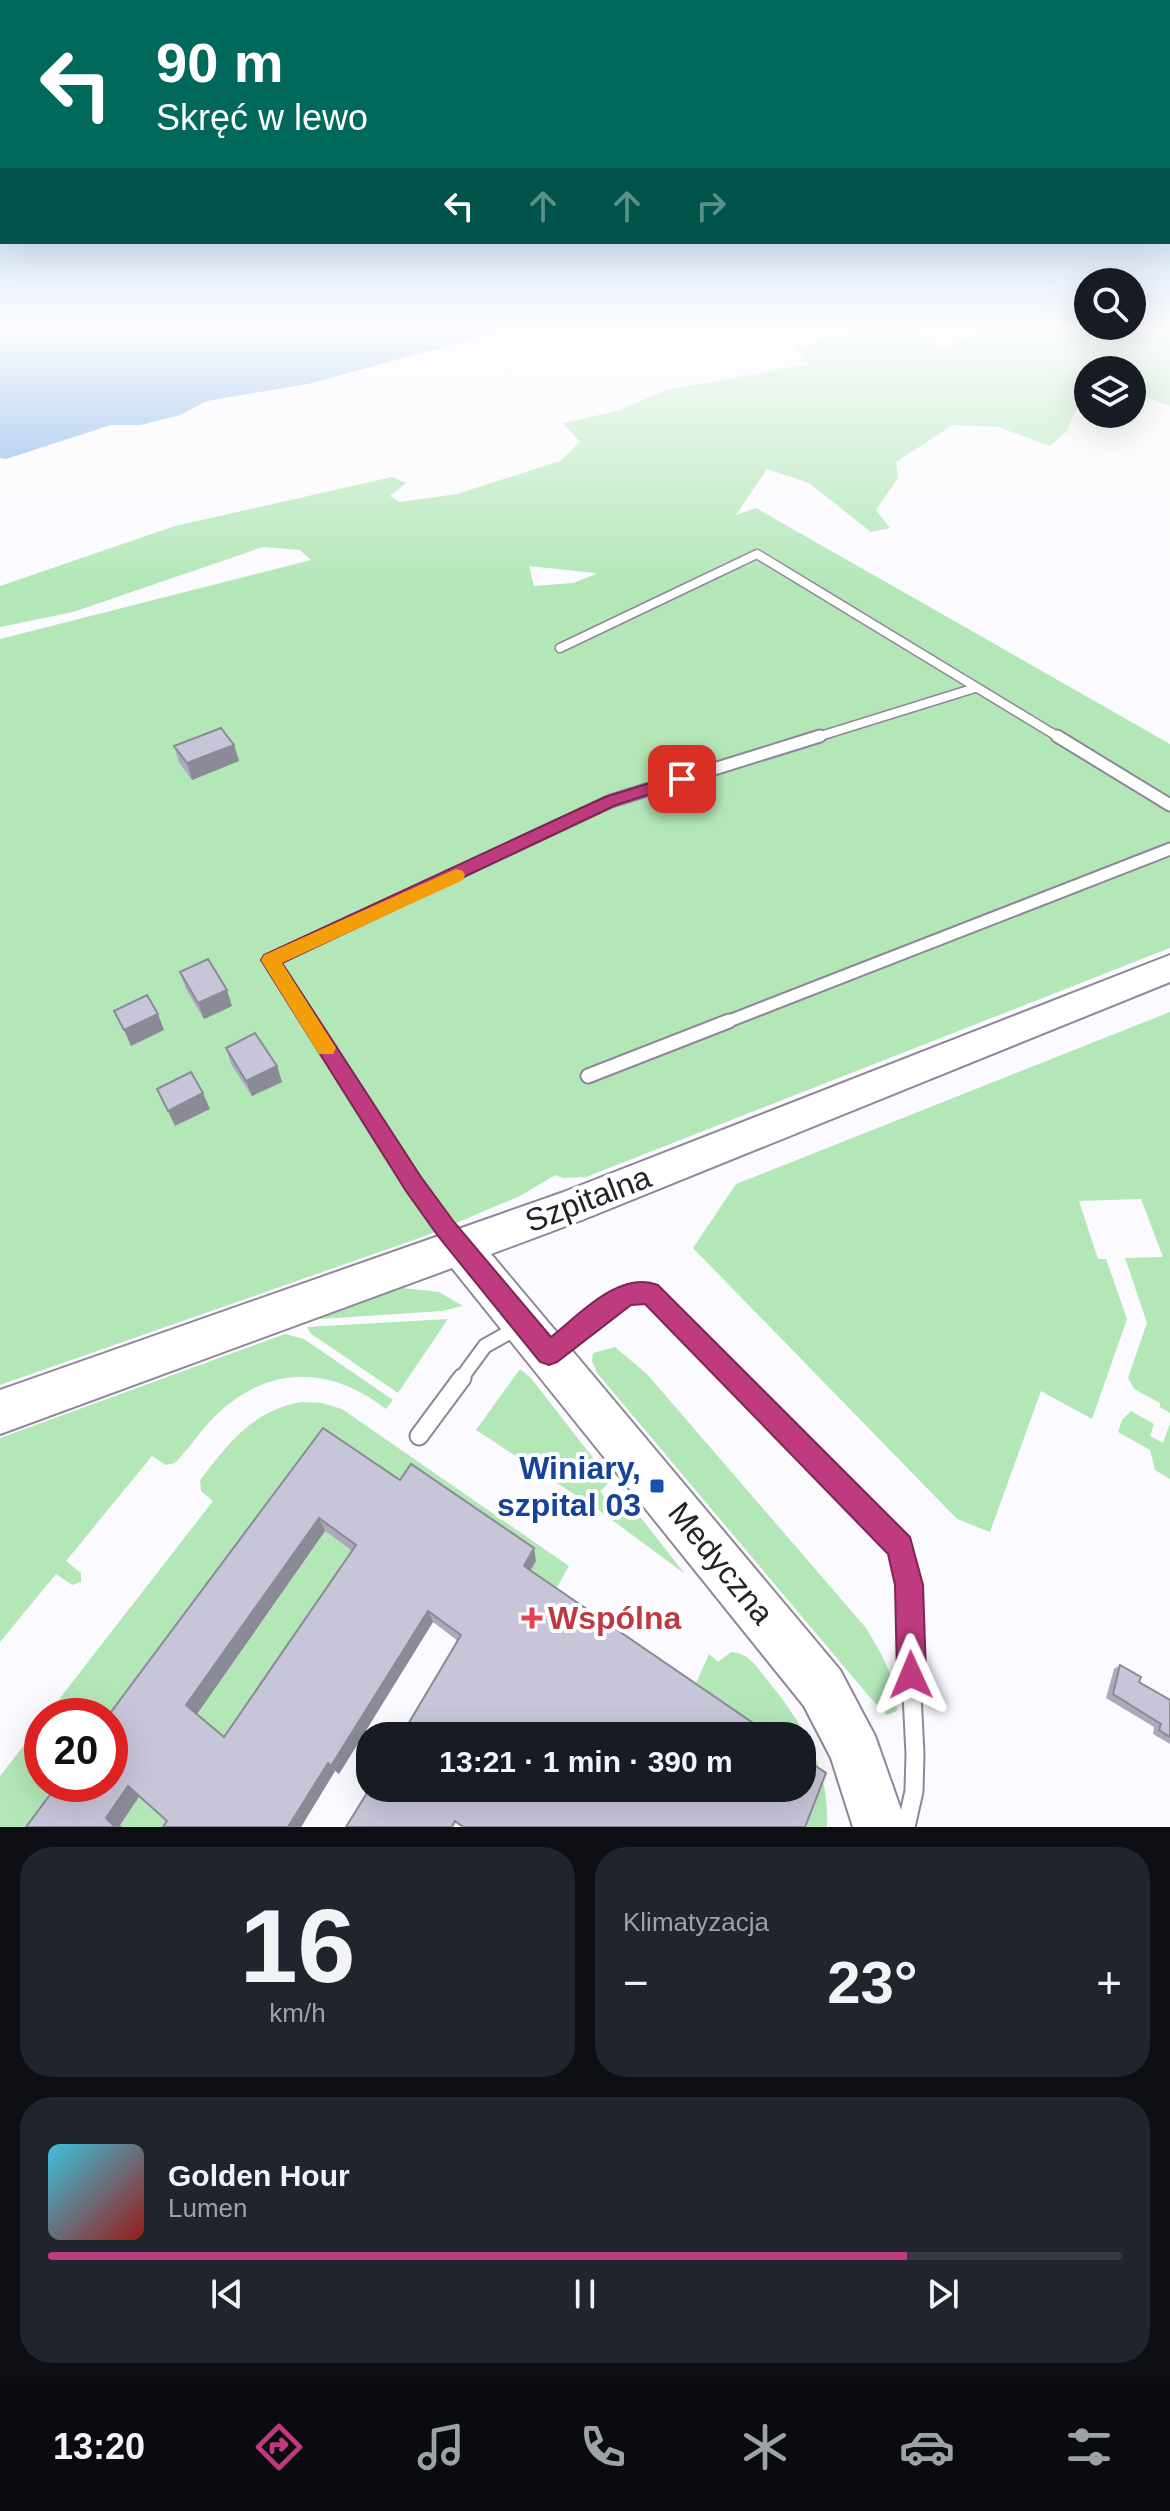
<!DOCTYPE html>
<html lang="pl">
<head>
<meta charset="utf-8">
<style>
  :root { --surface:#171b24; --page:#20242c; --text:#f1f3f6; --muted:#9ea1a6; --line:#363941; --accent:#bf3b7f }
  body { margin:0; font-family:Helvetica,sans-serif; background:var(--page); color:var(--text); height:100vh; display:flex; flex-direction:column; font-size:30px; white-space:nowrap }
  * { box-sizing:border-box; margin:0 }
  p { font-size:26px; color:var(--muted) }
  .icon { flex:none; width:44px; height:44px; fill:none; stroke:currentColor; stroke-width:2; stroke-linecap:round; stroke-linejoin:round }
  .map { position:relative; height:1827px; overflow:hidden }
  .details { display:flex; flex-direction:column; gap:20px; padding:20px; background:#0d0f14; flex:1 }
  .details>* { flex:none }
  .banner { position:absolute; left:0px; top:0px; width:1170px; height:244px; box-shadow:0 8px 32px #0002; background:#00695c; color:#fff; overflow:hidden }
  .controls { position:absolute; left:1074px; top:268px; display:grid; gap:16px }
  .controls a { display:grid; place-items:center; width:72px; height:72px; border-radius:50%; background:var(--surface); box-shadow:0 8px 32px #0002; font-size:40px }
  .speed { position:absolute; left:24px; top:1698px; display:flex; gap:16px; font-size:40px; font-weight:700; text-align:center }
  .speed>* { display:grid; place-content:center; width:104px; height:104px; border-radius:50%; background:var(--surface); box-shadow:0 8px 32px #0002; line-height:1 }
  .speed .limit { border:12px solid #d22; background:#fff; color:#111 }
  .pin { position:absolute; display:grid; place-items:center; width:68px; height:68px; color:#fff; margin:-34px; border-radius:16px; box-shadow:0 4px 12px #0006 }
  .me { position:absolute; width:88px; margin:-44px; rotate:359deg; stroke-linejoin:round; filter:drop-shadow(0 0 6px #0008) }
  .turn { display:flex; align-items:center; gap:28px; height:168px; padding:0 24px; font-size:36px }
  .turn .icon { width:104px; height:104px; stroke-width:2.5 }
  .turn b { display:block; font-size:56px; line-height:68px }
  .lanes { display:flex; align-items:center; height:76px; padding:0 24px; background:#0003; justify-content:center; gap:40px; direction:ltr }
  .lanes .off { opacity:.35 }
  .big { font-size:60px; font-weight:800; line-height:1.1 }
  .details .card { flex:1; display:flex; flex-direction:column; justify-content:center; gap:12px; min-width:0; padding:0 28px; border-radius:32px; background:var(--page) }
  .details .dial { align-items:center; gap:0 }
  .dial b { font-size:104px; line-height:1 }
  .song { display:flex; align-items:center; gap:24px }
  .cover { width:96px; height:96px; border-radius:12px; background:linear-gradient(135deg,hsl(190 70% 55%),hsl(0 70% 35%)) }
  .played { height:8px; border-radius:4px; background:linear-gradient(90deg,var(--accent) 80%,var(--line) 80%) }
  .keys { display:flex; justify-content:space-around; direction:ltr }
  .heat { display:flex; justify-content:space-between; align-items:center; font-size:44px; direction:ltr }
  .details .tiles { flex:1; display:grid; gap:20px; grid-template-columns:1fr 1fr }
  .card:last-child { grid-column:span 2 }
  .trip { position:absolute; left:356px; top:1722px; width:460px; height:80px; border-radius:32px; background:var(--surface); box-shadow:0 8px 32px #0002; font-weight:800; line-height:80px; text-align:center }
  .tab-bar { display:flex; height:128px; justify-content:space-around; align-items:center; background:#090b0e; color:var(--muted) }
  .tab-bar .icon { width:56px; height:56px }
  .tab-bar .selected { color:var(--accent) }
  .tab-bar b { font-size:36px; color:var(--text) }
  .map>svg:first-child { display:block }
</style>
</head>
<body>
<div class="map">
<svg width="1170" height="1827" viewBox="0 0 1170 1827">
  <rect width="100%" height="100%" fill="#fbfafe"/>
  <path fill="#b3e7b8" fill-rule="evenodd" d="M 861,329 L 918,329 L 915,332 L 944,348 L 978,333 L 971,329 L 1170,329 L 1170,406 L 1132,392 L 1132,370 L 1088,370 L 1088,393 L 1082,396 L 1066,432 L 1050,446 L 998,427 L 953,425 L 896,462 L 898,478 L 876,510 L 890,528 L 871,532 L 809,483 L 767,469 L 736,515 L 756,508 L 1170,744 L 1170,948 L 586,1177 L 563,1178 L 555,1175 L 520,1196 L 425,1236 L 0,1385 L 0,639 L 311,560 L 300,550 L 263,547 L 73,612 L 0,627 L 0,586 L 175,526 L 392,477 L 406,483 L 390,496 L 400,502 L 457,494 L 560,461 L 580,442 L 563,423 L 617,411 L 667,390 L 809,364 L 795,348 ZM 529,566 L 595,573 L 596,574 L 573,583 L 534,586 Z
    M 1170,1012 L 1170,1413 L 1160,1407 L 1160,1403 L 1134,1389 L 1128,1378 L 1147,1323 L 1125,1258 L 1163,1257 L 1141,1199 L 1079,1201 L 1098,1259 L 1106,1259 L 1127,1319 L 1092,1419 L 1041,1391 L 990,1532 L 957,1519 L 693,1248 L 736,1184 Z
    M 403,1288 L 439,1292 L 463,1306 L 442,1311 L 305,1320 L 390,1290 Z
    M 448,1319 L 398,1393 L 310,1333 L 307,1327 Z
    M 285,1334 L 304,1339 L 393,1400 L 386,1409 C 329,1365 268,1365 215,1416 C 200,1431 189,1449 175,1463 L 166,1465 L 152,1456 L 66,1561 L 81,1573 L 81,1582 L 72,1585 L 56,1574 L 0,1642 L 0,1438 Z
    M 615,1347 L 647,1374 L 866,1628 C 883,1656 896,1678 897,1711 L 887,1715 L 867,1694 L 597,1373 L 592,1361 L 593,1353 Z
    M 520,1369 L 531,1378 L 611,1481 L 600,1491 L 614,1510 L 627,1500 L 685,1574 L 600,1511 L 476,1430 Z
    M 301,1402 L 322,1403 L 342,1409 L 569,1566 L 556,1589 L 696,1683 L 709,1654 L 718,1662 L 731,1652 C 748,1652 758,1668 768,1681 C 803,1723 830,1770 827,1827 L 801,1827 L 819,1781 L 802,1770 L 802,1736 L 754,1736 L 526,1578 L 535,1561 L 409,1488 L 324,1430 L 110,1716 L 46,1716 L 213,1501 L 201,1491 L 200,1480 C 229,1443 252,1411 301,1402 Z
    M 1131,1411 L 1154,1424 L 1150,1436 L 1163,1443 L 1170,1423 L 1170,1479 L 1155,1470 L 1150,1450 L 1118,1432 L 1122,1420 Z
    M 325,1531 L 361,1558 L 235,1746 L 197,1714 Z
    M 42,1722 L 42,1784 L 59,1784 L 27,1827 L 0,1827 L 0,1776 Z
    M 141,1793 L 179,1827 L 122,1827 L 120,1825 Z"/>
  <path fill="#7dace8" d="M 0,329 L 509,329 L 308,384 L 207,401 L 180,415 L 141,425 L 111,425 L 6,459 L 0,458 Z"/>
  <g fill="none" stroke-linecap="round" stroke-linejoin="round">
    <g stroke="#8f8798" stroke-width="11">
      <path id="lane-far3" d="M 560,648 L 757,554 L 1060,738
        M 814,738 L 975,688"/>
    </g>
    <g stroke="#8f8798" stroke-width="15">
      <path id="lane-far2" d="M 1057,736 L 1170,805
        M 311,1023 L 271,960 L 611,801 L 820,736
        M 724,1023 L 1170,849"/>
    </g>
    <g stroke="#8f8798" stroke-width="17">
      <path id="lane-far1" d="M 310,1021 L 414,1184 L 458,1244
        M 588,1076 L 729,1021
        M 552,1350 L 626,1294 L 650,1293 L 736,1380
        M 460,1380 L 485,1346 L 517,1328"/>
    </g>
    <g stroke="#8f8798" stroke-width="21">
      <path id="lane" d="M 734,1378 L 900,1546 L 907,1596 L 915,1754 L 914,1791 L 906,1827
        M 419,1436 L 462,1378"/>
    </g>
    <g stroke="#8f8798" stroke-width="4">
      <path id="secondary" d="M 1170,955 L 1170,982 L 582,1220 L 491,1254 L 840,1670 L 875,1736 L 907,1827 L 853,1827 L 831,1758 L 804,1706 L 452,1268 L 0,1434 L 0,1390 L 561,1193 Z"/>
    </g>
    <use href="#lane-far3" stroke="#fff" stroke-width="8"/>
    <use href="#lane-far2" stroke="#fff" stroke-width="11"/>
    <use href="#lane-far1" stroke="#fff" stroke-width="13"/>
    <use href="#lane" stroke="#fff" stroke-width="17"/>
    <use href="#secondary" fill="#fff" fill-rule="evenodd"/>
  </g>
  <path fill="#aba9ba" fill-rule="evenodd" d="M 234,745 L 239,761 L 192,780 L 179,762 L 174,746 Z
    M 180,972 L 232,1006 L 204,1019 L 186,989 Z
    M 226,1048 L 277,1066 L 282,1082 L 252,1096 L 231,1064 Z
    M 323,1428 L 400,1480 L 536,1561 L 530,1570 L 458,1641 L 433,1622 L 339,1774 L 335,1771 L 301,1827 L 163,1827 L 167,1821 L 140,1796 L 120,1825 L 26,1827 ZM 325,1531 L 352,1551 L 224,1737 L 197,1714 Z
    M 1120,1665 L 1139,1682 L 1170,1700 L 1170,1744 L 1153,1734 L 1154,1727 L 1106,1698 L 1114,1669 Z"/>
  <path fill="#8b8a97" d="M 234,745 L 239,761 L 192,780 L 187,763 Z
    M 227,990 L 232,1006 L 204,1019 L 198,1003 Z
    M 158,1014 L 164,1030 L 131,1046 L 124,1030 Z
    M 277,1066 L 282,1082 L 252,1096 L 246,1081 Z
    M 203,1093 L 210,1109 L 175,1126 L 168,1111 Z
    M 319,1518 L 325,1531 L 197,1714 L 186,1705 Z
    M 534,1548 L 536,1561 L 526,1578 L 524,1566 Z
    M 428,1611 L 433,1622 L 339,1774 L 331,1766 Z
    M 328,1763 L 335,1771 L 301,1827 L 288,1827 Z
    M 128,1786 L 141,1793 L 120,1825 L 122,1827 L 115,1827 L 106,1818 Z"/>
  <path fill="#c7c5d8" stroke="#8b8a97" stroke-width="2" fill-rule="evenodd" d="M 221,728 L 234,745 L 187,763 L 174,746 Z
    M 208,959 L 227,990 L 198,1003 L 180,972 Z
    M 147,995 L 158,1014 L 124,1030 L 114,1011 Z
    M 255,1033 L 277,1066 L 246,1081 L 226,1048 Z
    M 191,1072 L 203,1093 L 168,1111 L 157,1089 Z
    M 323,1428 L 400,1480 L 411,1464 L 534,1548 L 524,1566 L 772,1736 L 401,1736 L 461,1635 L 428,1611 L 331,1766 L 328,1763 L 288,1827 L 163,1827 L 167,1821 L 128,1786 L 106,1818 L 115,1827 L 26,1827 L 58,1784 L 110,1784 L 110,1716 L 108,1716 ZM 319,1518 L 356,1545 L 224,1737 L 186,1705 Z
    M 1120,1665 L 1141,1677 L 1139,1682 L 1170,1700 L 1170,1737 L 1159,1730 L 1161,1724 L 1113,1694 Z
    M 802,1757 L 826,1773 L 805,1827 L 463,1827 L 455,1821 L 452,1827 L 346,1827 L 370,1788 L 802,1788 Z"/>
  <linearGradient id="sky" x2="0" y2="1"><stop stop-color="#7db1e8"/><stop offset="0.56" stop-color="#fdfdff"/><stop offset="1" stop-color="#fdfdff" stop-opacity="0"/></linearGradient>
  <rect width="1170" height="585" fill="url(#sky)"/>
  <path fill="#bf3b7f" stroke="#7c2653" stroke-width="2" d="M 682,773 L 688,775 L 688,782 L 616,805 L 282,963 L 421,1177 L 454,1222 L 551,1337 C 579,1315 619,1270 658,1285 L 910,1537 L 923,1585 L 926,1675 L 921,1685 L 911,1690 L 901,1685 L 897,1675 L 895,1585 L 888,1554 L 645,1304 L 631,1305 L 557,1362 L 549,1365 L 540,1362 L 438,1236 L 406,1191 L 261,960 L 264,955 L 605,797 Z"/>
  <path fill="#f59e0b" d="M 456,869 L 463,871 L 465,875 L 463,880 L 282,963 L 336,1048 L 333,1054 L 319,1054 L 264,965 L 261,960 L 264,955 Z"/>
  <rect fill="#1a4fb4" stroke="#fff" stroke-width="3" x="649" y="1478" width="16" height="16" rx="4"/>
  <path fill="#e0444e" stroke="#fff" stroke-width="3" d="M528 1606h8v8h8v8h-8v8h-8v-8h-8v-8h8z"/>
  <g text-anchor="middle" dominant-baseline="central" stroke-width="8" stroke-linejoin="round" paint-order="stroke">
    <g font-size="32" fill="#252128" stroke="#fff">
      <text transform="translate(588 1199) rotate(-21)">Szpitalna</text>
      <text transform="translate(721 1563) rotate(51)">Medyczna</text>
    </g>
    <g font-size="32" font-weight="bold" fill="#164399" stroke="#fff" text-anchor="end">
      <text x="641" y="1468">Winiary,<tspan x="641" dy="37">szpital 03</tspan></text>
    </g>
    <g font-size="32" font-weight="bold" fill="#be3a42" stroke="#fff" text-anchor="start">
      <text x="548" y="1618">Wspólna</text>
    </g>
  </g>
</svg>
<div class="controls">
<a><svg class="icon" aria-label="search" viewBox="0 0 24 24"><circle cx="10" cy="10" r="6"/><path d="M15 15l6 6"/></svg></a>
<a><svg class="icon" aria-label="layers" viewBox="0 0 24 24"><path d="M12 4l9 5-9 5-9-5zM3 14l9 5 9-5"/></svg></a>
</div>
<div class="speed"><div class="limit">20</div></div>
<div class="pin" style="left:682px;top:779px;background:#d93025"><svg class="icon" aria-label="arrive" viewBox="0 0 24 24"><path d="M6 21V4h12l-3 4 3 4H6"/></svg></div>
<svg class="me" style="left:911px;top:1675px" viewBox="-20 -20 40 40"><path d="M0-17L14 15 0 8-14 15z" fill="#bf3b7f" stroke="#fff" stroke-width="4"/></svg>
<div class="trip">13:21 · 1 min · 390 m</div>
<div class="banner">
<div class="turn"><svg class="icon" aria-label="left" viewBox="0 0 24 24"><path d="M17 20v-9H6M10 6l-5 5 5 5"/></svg><div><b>90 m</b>Skręć w lewo</div></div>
<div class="lanes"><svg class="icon" aria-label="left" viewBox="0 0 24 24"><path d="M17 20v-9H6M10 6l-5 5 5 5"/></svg><svg class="icon off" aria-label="ahead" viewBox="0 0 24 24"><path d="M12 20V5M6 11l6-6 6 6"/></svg><svg class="icon off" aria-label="ahead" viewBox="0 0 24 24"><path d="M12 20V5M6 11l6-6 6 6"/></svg><svg class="icon off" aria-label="right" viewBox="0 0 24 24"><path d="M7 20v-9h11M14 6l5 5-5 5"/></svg></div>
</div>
</div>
<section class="details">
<div class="tiles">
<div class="card dial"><b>16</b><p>km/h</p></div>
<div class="card"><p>Klimatyzacja</p>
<div class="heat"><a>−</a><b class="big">23°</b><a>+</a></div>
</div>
<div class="card">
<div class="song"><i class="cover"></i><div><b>Golden Hour</b><p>Lumen</p></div></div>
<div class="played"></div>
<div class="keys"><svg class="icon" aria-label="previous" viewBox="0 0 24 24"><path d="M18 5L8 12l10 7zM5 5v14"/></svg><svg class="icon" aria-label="pause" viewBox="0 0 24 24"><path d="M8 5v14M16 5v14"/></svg><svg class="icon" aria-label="next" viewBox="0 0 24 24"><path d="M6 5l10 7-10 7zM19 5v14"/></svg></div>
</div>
</div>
</section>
<nav class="tab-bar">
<b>13:20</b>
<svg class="icon selected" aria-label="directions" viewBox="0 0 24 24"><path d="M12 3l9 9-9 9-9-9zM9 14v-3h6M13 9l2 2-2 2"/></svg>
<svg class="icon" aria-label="music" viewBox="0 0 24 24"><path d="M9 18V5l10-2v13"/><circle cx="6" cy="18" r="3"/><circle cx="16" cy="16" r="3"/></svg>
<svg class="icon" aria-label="phone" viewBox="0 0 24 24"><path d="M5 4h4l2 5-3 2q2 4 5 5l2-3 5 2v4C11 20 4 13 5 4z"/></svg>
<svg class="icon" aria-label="climate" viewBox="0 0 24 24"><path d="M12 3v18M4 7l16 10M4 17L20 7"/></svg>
<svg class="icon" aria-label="car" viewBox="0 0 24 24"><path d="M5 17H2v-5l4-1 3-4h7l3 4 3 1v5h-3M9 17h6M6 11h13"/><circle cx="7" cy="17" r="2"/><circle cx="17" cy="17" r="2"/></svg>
<svg class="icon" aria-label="filters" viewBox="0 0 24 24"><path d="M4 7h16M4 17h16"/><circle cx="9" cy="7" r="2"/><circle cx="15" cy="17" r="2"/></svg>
</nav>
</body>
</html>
